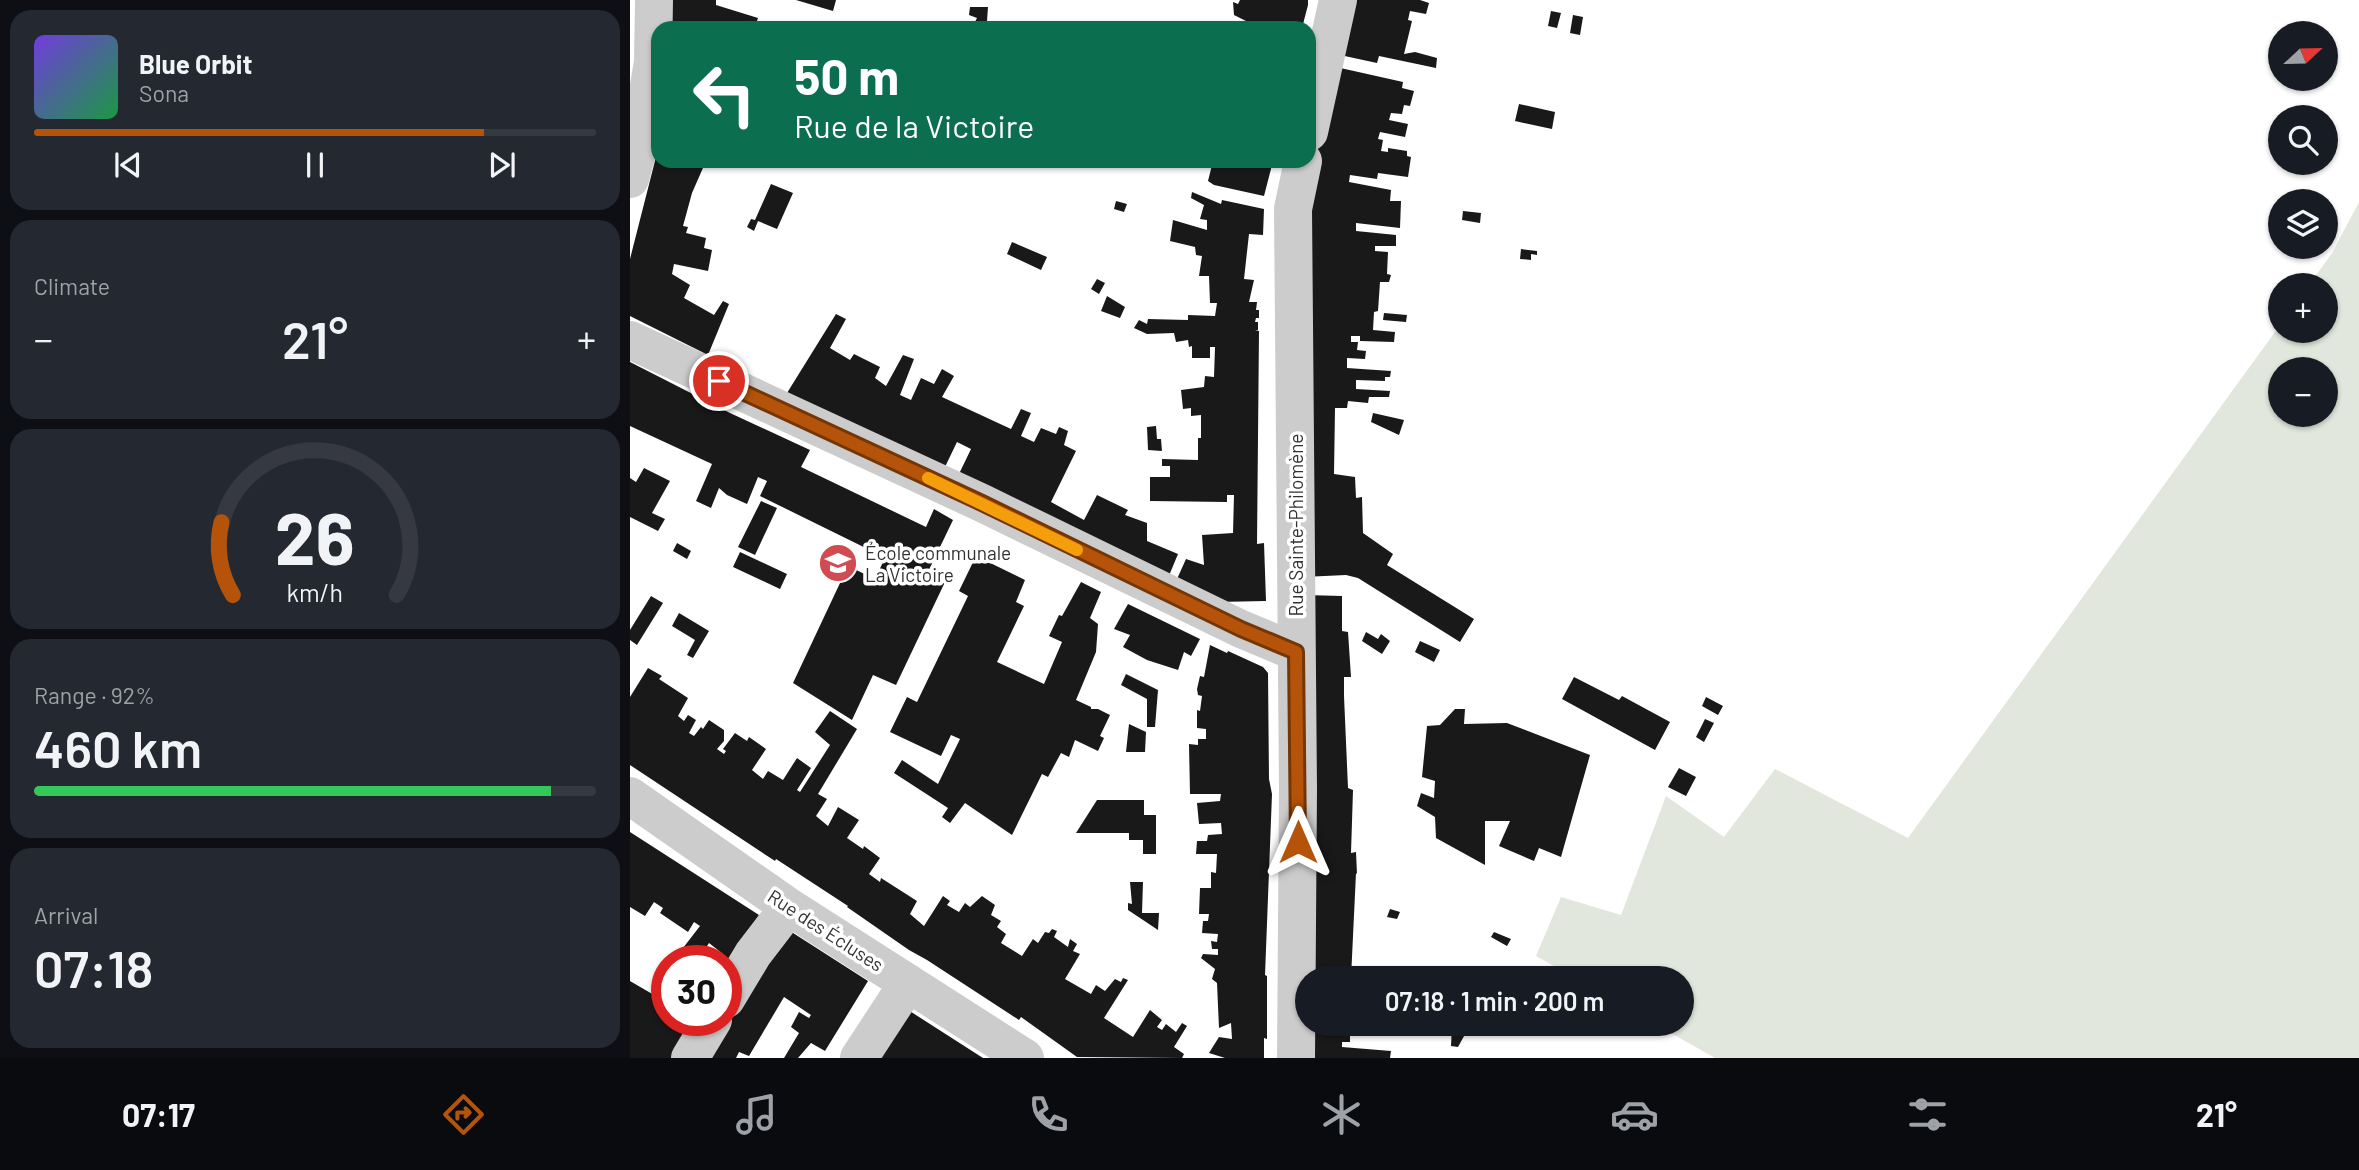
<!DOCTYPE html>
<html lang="en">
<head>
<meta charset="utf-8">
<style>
  :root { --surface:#171b24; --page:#242831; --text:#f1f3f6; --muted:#9ea1a6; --line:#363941; --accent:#b45309 }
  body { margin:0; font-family:Barlow,sans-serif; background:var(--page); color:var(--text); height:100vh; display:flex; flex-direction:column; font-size:26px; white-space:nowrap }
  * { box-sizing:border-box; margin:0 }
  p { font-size:23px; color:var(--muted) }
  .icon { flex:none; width:38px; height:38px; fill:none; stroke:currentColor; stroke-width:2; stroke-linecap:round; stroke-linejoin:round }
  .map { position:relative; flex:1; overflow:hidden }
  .side { display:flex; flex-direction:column; gap:10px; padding:10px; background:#0d0f14; width:630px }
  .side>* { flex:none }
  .top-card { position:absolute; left:21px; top:21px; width:665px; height:147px; border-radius:21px; box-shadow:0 2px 5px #0004; background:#0b6e4f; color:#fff; overflow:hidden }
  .needle { width:46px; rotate:68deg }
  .tools { position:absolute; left:1638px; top:21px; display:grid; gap:14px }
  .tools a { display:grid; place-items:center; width:70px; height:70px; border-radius:50%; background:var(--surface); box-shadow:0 2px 5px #0004; font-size:35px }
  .speed { position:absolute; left:21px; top:945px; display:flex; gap:14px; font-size:35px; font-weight:700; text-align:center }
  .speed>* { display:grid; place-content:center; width:91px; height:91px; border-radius:50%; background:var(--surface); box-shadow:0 2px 5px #0004; line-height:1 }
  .speed .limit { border:10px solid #d22; background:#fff; color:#111 }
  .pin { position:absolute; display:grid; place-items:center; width:60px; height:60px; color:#fff; margin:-30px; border:4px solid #fff; border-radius:50%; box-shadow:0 2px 7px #0007 }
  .me { position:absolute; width:77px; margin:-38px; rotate:0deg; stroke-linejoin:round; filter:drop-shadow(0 0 5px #0008) }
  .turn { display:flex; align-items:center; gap:24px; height:147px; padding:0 28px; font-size:32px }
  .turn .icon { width:91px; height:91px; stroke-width:2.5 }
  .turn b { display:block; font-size:49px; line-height:60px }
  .big { font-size:52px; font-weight:600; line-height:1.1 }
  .side .widget { flex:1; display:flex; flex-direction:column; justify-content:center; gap:10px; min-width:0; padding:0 24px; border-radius:21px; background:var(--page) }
  .side .dial { align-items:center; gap:0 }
  .dial svg { height:182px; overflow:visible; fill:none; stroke:var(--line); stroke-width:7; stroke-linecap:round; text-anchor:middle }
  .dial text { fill:var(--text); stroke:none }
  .song { display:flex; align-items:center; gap:21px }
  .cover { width:84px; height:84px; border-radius:10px; background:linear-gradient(135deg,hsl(260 70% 55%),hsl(140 70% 35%)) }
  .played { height:7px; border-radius:4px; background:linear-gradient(90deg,var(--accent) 80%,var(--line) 80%) }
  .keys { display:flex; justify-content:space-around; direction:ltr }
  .heat { display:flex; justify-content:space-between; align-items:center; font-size:38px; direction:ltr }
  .charge { height:10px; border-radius:5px; background:linear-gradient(90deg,#34c759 92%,var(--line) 0) }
  .trip { position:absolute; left:665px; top:966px; width:399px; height:70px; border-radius:35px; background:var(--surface); box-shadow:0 2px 5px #0004; font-weight:600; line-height:70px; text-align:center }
  .dock { display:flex; height:112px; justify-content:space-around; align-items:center; background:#090b0e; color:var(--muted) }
  .dock .icon { width:49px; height:49px }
  .dock .active { color:var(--accent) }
  .dock b { font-size:32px; color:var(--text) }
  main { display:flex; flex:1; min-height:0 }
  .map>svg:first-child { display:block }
</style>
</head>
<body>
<main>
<section class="side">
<div class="widget">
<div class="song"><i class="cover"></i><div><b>Blue Orbit</b><p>Sona</p></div></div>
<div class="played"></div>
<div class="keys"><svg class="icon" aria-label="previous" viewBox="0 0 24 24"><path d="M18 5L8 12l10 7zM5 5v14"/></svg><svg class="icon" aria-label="pause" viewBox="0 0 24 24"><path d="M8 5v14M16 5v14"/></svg><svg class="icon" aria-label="next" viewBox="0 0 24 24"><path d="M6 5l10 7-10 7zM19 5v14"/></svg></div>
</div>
<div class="widget"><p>Climate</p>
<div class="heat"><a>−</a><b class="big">21°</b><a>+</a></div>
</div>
<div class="widget dial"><svg viewBox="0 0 100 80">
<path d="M14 69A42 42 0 1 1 86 69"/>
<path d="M14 69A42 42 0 0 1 9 37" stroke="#b45309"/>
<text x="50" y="56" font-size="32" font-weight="700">26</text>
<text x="50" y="72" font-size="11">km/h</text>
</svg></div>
<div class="widget"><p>Range · 92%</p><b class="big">460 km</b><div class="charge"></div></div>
<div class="widget"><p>Arrival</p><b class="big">07:18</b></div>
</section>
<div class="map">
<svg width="1729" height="1058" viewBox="0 0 1729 1058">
  <rect width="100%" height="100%" fill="#fff"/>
  <path fill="#e1e7dc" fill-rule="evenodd" d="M 1729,202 L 1729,1058 L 1085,1058 L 1025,1024 L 1052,1024 L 1052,978 L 945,978 L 906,956 L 931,897 L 991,915 L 1036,796 L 1094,837 L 1145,769 L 1278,838 L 1650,325 L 1650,331 L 1696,331 L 1696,285 L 1679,285 L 1702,253 ZM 1650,369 L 1696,369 L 1696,415 L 1650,415 Z"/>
  <path fill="#191919" d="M 40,0 L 86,0 L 86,5 L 128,18 L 127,21 L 147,28 L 41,28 Z
    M 166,0 L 206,0 L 203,11 Z
    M 610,0 L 678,0 L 678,5 L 672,28 L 603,28 L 605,22 L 624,25 L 604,15 L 603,2 L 608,4 Z
    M 722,0 L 790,0 L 799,3 L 796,14 L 780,11 L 778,20 L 782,21 L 774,54 L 785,52 L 807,58 L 806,68 L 749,56 L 747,63 L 710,55 Z
    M 340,7 L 358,7 L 357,21 L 375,28 L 342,28 L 347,18 L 339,15 Z
    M 921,11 L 931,13 L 927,28 L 918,26 Z
    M 943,15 L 953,17 L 950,35 L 940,33 Z
    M 706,67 L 773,82 L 772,88 L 784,91 L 780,106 L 774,105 L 772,114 L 761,113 L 759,120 L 778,124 L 775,137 L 750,132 L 748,139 L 753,140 L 751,151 L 758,152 L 758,148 L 777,151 L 777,156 L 781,157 L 778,177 L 748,173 L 747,179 L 720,175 L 719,182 L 761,190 L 760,201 L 771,201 L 770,228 L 726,223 L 726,231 L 766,235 L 766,246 L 745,246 L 745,251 L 758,252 L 757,274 L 761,275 L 759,282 L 750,282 L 748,311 L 744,312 L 743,330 L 765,332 L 764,342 L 730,341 L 730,336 L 721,336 L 721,342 L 728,342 L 727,350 L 736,351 L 735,359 L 717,358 L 717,368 L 761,371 L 760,377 L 755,377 L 755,381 L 726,380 L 726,389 L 760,391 L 759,397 L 739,397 L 738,403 L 718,401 L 717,408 L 705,408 L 704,474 L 725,477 L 726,498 L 732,497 L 733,533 L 763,554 L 757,565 L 844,619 L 830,642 L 728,578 L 716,575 L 673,577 L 668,443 L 684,165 Z
    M 889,104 L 925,112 L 922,129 L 885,121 Z
    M 27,153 L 28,161 L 76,161 L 62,193 L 53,226 L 58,227 L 56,233 L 76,238 L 74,248 L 82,250 L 78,271 L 44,264 L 42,274 L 60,285 L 54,298 L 84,315 L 93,301 L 99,304 L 78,355 L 0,316 L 0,259 Z
    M 583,161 L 643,161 L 634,196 L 584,185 L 578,181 Z
    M 141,184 L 163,193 L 147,229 L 128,221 L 124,231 L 117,227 L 121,219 L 125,220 Z
    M 562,192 L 591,204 L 592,200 L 634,209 L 633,235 L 619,234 L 614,279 L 624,280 L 619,302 L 627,302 L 626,310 L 629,310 L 629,318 L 626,318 L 625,322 L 628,322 L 628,330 L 625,330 L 629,331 L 627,544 L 634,543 L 636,601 L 587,602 L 547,579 L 556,559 L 574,565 L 572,535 L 603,533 L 604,495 L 597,495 L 597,502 L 520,501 L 520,477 L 540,477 L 540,466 L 532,466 L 532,459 L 568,460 L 568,438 L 571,438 L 571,415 L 561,416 L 561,408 L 553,409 L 551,390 L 574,387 L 575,376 L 584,377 L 585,347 L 580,347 L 580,358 L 562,358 L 562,346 L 559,347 L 558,340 L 546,342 L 544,333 L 517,334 L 504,328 L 509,320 L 517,324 L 518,319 L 558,320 L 558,315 L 585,316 L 587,303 L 580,303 L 579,276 L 569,276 L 572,256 L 566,255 L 565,247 L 540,241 L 543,220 L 577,230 L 577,220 L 570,219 L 574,205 L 561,198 Z
    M 486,201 L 497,204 L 494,212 L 484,209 Z
    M 833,211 L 851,213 L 850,223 L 832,220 Z
    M 382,242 L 417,257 L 411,270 L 377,254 Z
    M 891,249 L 907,251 L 907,255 L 901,254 L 901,260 L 890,259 Z
    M 467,279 L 475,283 L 469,294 L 461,289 Z
    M 477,296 L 495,307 L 490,318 L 471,311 Z
    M 754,313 L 777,315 L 776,322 L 753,320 Z
    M 206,314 L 216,319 L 200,348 L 220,360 L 224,354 L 250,367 L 245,378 L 256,386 L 273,355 L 284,359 L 270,395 L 281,400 L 291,378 L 304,384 L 312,369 L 324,376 L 312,397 L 381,429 L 391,409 L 401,413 L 391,436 L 404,442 L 411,428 L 426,434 L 429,427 L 438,431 L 434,445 L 446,451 L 421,502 L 454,520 L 467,495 L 498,510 L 495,515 L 517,523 L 517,541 L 548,554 L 538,578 L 328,476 L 341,449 L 327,442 L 314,469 L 157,393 Z
    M 0,362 L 100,413 L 180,450 L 171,467 L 296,527 L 304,509 L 323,520 L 297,574 L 315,582 L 266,685 L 243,675 L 222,720 L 163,683 L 218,566 L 245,579 L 254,560 L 258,559 L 130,496 L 137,481 L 128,477 L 117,504 L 97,495 L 89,488 L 81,508 L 66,501 L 82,464 L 0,426 Z
    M 743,413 L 774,420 L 769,435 L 741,422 Z
    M 526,426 L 527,439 L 531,439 L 532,451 L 518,450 L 517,427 Z
    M 14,468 L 40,481 L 22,513 L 35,519 L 28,531 L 0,517 L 0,478 L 6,482 Z
    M 131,501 L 147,508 L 125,555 L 108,547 Z
    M 47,543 L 61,551 L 57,559 L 43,551 Z
    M 110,552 L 157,574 L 150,589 L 103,567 Z
    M 346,556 L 395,580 L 386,602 L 394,606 L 367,662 L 414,684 L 432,642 L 419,636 L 429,615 L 432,616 L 451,582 L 471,592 L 460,618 L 468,624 L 466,652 L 446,700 L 461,707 L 461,709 L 468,709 L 480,715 L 470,736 L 474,738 L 468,751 L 445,740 L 439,757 L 431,753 L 418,777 L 412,774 L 382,835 L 335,803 L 320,823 L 312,817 L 318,808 L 264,773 L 272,760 L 308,784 L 330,739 L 321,735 L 311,756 L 260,732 L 277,697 L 287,702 L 338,596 L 329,591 Z
    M 675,595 L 712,596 L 712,631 L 718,632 L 721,677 L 714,677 L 714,696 L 718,788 L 723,790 L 721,853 L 726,852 L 727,874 L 726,873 L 721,978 L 677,978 Z
    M 21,596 L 33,603 L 7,645 L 0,640 L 0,630 Z
    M 498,604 L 570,639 L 561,656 L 554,652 L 548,670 L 517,660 L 493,647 L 500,635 L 484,629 Z
    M 49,613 L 79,631 L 63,658 L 57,655 L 65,640 L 42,626 Z
    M 736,632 L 748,639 L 751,634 L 760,641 L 752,654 L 732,641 Z
    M 790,641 L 810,650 L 804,662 L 785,652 Z
    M 580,645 L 597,653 L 598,651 L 633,667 L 638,673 L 639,779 L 642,794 L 635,975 L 637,976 L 637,1039 L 634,1038 L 634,1058 L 595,1058 L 579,1053 L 589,1037 L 602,1039 L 601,1023 L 589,1028 L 587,983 L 582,979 L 585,969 L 571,958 L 573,954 L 588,955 L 588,949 L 582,949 L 581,941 L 587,942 L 588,934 L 572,933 L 573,921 L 578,921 L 579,914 L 569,914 L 570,888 L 581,888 L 581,872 L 586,873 L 587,854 L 566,854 L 567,841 L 577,841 L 578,835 L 592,834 L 591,823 L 569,824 L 567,803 L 590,801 L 591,794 L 560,794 L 559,744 L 568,745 L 568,739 L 576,739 L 576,729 L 567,728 L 567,710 L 570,711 L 572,696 L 568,695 L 567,689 L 570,676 L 574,677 Z
    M 18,668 L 32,676 L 29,679 L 58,698 L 48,716 L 54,721 L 58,715 L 66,720 L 59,733 L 64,736 L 71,727 L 73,729 L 79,720 L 94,730 L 94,741 L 87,749 L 94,754 L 96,751 L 93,749 L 105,733 L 117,741 L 119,737 L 136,749 L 122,770 L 133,779 L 138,771 L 153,780 L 167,758 L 181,768 L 167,790 L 170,792 L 200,745 L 185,732 L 200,711 L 227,729 L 188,794 L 197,799 L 186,816 L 198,826 L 208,807 L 229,820 L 217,838 L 233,849 L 234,846 L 250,858 L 239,874 L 250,882 L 251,878 L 287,901 L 280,914 L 294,926 L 313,896 L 320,901 L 317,905 L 329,912 L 335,903 L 340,907 L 352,896 L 365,905 L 361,915 L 371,921 L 367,927 L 376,934 L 371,943 L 392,956 L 403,939 L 408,943 L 415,932 L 419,933 L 422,929 L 427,931 L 424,937 L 438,947 L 440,939 L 447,944 L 443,951 L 450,954 L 435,979 L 461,994 L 466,985 L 475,991 L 485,979 L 491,982 L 493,978 L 498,980 L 474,1018 L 503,1037 L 520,1010 L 532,1020 L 527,1027 L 532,1030 L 536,1024 L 546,1032 L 552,1023 L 557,1026 L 544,1047 L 554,1054 L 552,1058 L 447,1057 L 391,1017 L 389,1020 L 297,960 L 279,950 L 217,907 L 218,906 L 146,859 L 145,861 L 0,765 L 0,697 Z
    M 496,674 L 528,690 L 525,727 L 517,727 L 517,699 L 491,685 Z
    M 944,677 L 989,700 L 992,696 L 1040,722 L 1025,750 L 932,699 Z
    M 1076,697 L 1093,706 L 1088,715 L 1072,706 Z
    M 825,709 L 835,709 L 834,724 L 877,723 L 960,755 L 931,857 L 909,848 L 904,861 L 869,846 L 880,821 L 855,821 L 855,865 L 806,838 L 805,817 L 787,806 L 791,793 L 804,798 L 805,781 L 792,777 L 797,726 L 810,725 Z
    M 1075,719 L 1084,723 L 1074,742 L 1066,737 Z
    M 499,724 L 516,732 L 515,752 L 496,752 Z
    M 1049,768 L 1066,777 L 1056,796 L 1038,787 Z
    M 467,800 L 514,800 L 514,815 L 526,815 L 526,854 L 513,854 L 513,840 L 499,840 L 499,833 L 446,833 Z
    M 0,832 L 129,915 L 96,967 L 96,961 L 89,961 L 93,954 L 79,943 L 69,958 L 53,948 L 70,926 L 64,922 L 58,932 L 30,913 L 33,908 L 24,902 L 15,916 L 0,907 Z
    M 500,882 L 513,882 L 512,913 L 529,913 L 528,930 L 498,910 L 498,903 L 502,904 Z
    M 760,909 L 770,912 L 767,919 L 757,917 Z
    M 149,924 L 238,981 L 195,1051 L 181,1043 L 168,1058 L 154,1058 L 169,1033 L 161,1027 L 169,1012 L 179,1018 L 181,1015 L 154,997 L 119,1056 L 109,1052 L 106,1058 L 68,1058 Z
    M 864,932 L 881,939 L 877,946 L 861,937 Z
    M 0,981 L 24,995 L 28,987 L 37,990 L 37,1020 L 65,1020 L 44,1058 L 0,1058 Z
    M 275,1008 L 353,1058 L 248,1058 Z
    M 677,1024 L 720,1024 L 720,1042 L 712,1042 L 712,1047 L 761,1051 L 760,1058 L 676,1058 Z
    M 822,1025 L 839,1027 L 828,1047 L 821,1046 Z"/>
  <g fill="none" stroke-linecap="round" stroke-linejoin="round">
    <path stroke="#ccc" stroke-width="38" d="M 679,132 L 708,0
      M 0,179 L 9,145 L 23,62 L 24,0
      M 0,340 L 352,503 L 611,629 L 666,652
      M 0,796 L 159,907 L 395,1058
      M 96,999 L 123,954 L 159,907
      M 60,1058 L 83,1020
      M 229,1058 L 278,983
      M 666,1058 L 668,789 L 663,209 L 673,161"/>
  </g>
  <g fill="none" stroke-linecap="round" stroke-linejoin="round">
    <g stroke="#753606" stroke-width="18">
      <path id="route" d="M 89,381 L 352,503 L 611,629 L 666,652 L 668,842"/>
    </g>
    <use href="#route" stroke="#b45309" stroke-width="12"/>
    <path stroke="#f59e0b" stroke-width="12" d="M 298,478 L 447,550"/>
  </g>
  <defs>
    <g id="school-disc" transform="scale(2.0125)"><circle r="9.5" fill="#d14c51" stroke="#fff"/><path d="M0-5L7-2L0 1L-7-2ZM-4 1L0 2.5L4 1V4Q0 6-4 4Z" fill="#fff"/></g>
  </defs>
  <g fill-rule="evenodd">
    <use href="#school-disc" x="208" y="563"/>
  </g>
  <g text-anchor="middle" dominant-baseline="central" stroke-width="7" stroke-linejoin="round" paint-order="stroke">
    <g font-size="19" fill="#323232" stroke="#fff">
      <text transform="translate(665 525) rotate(-90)">Rue Sainte-Philomène</text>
      <text transform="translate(196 930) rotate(33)">Rue des Écluses</text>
    </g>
    <g font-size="19" fill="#323232" stroke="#fff" text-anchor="start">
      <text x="235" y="552">École communale<tspan x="235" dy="22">La Victoire</tspan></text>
    </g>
  </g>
</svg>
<div class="tools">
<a><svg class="needle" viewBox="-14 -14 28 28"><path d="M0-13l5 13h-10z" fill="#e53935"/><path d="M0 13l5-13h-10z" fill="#9ea1a6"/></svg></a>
<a><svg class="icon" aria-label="search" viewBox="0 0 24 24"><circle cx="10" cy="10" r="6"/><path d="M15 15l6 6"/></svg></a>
<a><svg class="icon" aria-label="layers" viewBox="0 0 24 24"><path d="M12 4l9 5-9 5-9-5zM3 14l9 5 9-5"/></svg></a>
<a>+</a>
<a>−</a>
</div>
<div class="speed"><div class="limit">30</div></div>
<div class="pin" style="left:89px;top:381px;background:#d93025"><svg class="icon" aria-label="arrive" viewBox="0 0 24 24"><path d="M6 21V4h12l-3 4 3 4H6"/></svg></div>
<svg class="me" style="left:668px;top:842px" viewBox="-20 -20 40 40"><path d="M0-17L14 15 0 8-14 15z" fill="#b45309" stroke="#fff" stroke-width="4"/></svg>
<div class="trip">07:18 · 1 min · 200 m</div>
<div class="top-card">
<div class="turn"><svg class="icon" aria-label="left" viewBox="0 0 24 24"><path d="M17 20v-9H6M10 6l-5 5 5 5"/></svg><div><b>50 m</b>Rue de la Victoire</div></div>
</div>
</div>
</main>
<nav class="dock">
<b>07:17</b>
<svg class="icon active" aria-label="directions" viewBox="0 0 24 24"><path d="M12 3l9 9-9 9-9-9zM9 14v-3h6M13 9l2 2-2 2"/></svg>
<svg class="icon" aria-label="music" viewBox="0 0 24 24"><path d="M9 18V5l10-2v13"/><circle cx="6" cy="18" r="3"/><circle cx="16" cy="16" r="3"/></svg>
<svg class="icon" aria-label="phone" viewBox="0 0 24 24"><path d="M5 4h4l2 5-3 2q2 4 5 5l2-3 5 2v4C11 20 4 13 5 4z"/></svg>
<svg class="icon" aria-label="climate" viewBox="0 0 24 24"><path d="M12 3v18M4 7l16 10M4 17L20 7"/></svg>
<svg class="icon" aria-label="car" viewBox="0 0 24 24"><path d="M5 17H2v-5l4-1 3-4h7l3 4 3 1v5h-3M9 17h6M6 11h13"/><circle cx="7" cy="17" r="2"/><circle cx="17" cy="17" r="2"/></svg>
<svg class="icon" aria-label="filters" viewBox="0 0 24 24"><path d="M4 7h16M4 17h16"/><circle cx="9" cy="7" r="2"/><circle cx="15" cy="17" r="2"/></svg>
<b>21°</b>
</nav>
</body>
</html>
